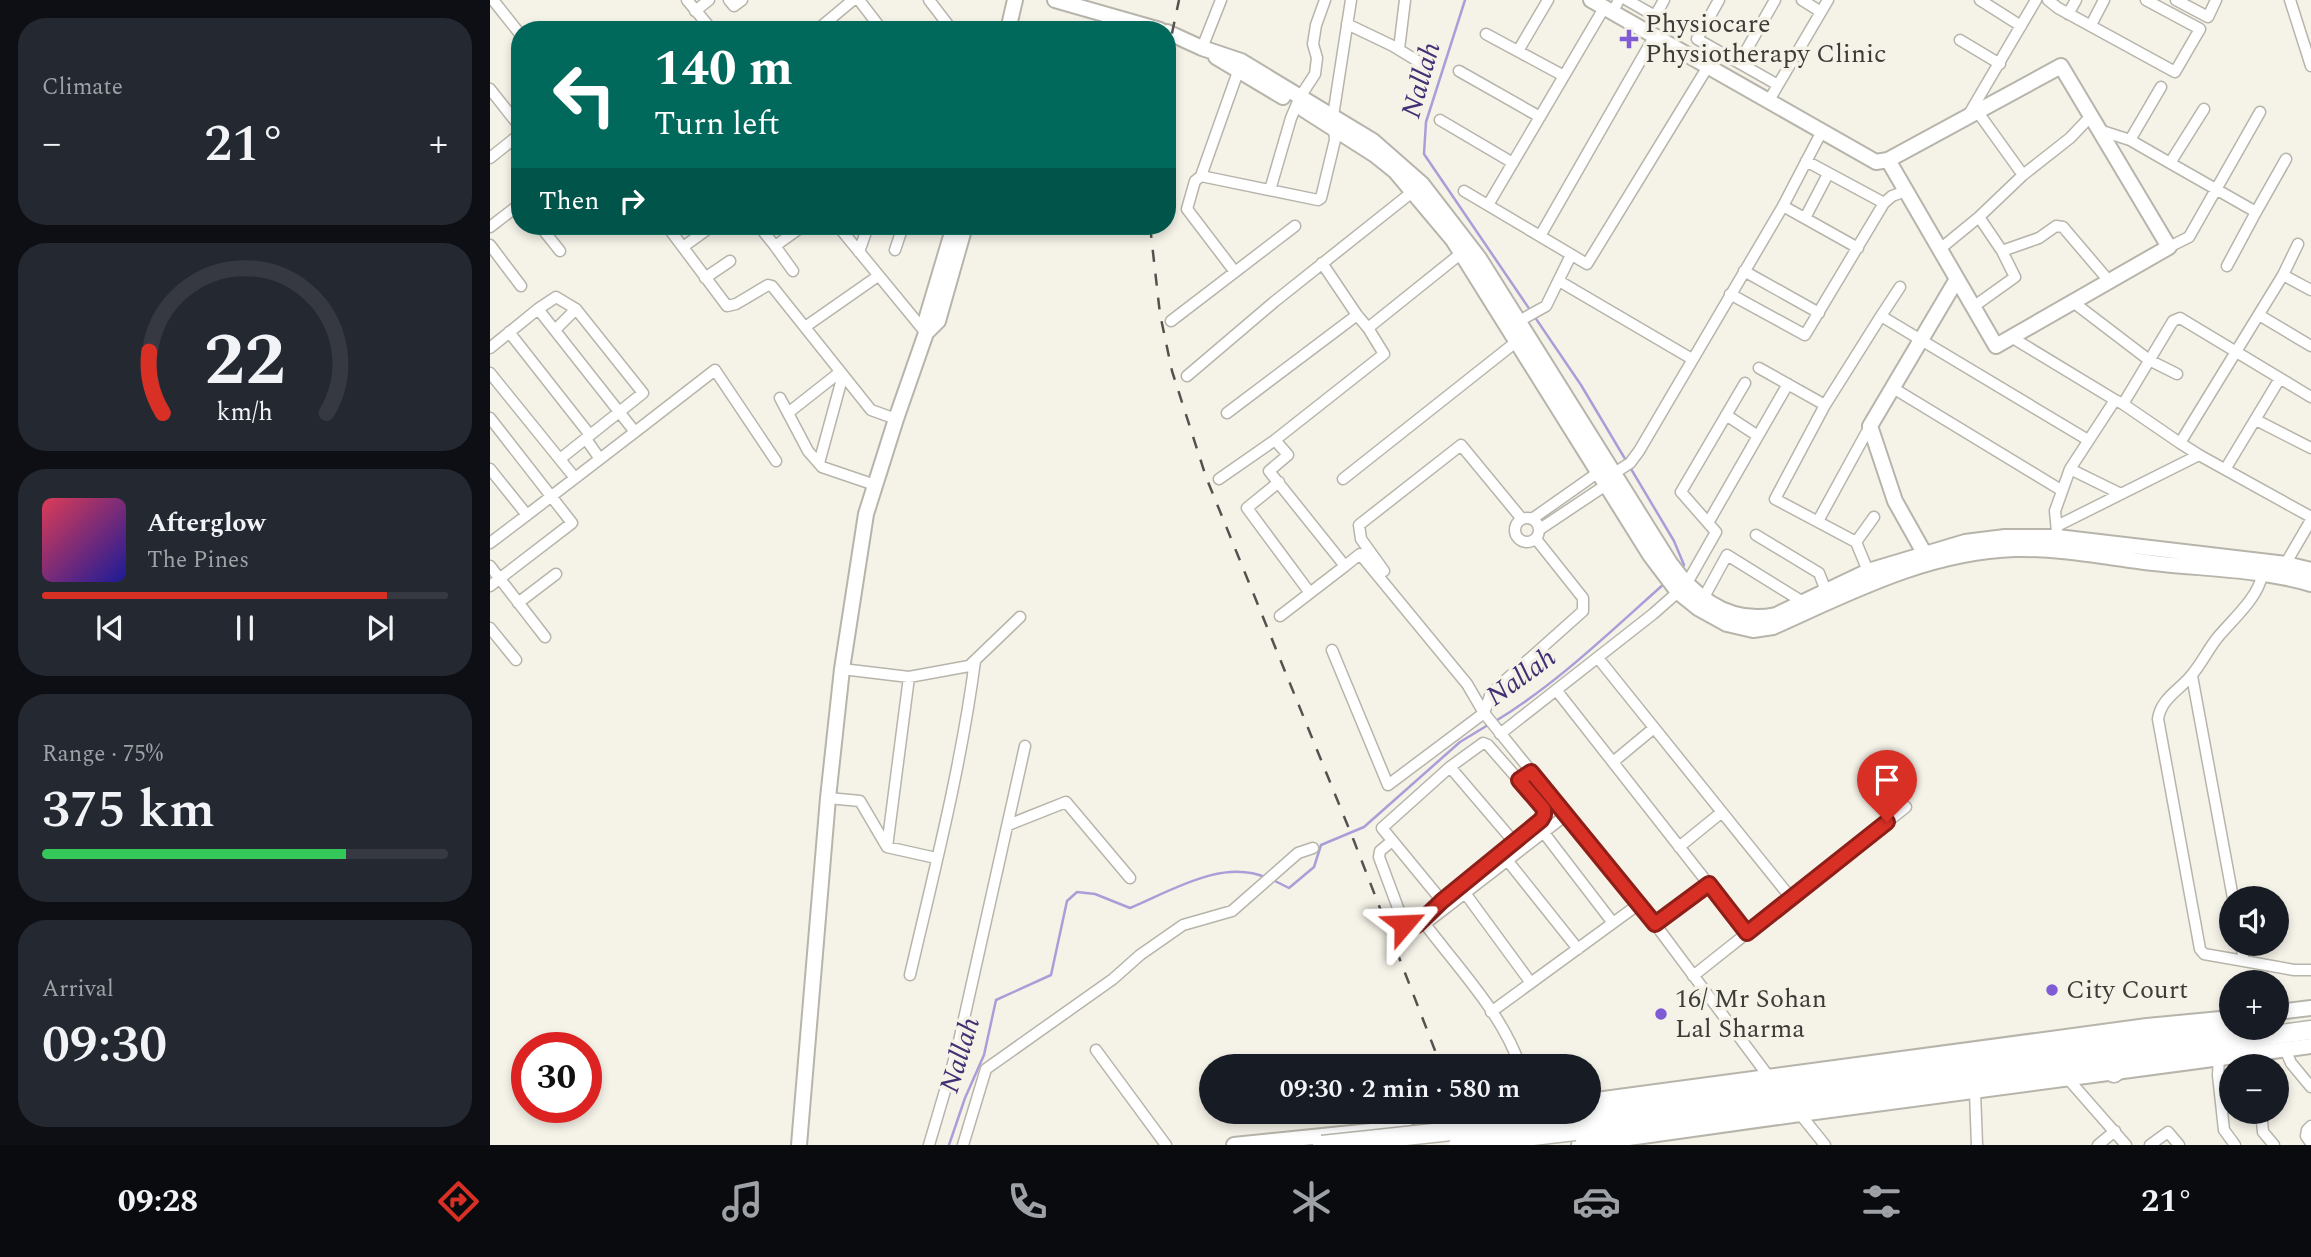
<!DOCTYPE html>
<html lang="en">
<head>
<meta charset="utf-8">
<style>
  :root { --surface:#171b24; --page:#242831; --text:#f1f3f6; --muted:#9ea1a6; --line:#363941; --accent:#d93025 }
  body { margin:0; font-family:Spectral,serif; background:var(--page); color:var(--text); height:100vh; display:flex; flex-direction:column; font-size:26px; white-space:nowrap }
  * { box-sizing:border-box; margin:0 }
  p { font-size:23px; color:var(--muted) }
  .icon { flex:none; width:38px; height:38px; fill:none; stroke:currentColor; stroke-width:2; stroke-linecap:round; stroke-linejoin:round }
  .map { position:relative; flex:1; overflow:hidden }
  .panel { display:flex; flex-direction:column; gap:18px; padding:18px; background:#0d0f14; width:490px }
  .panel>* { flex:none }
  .banner { position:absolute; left:21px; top:21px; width:665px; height:214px; border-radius:28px; box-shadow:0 4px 10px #0003; background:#00695c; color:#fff; overflow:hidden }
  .fabs { position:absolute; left:1729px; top:886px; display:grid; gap:14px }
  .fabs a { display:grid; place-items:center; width:70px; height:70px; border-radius:50%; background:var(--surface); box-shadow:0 4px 10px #0003; font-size:35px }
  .speed { position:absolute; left:21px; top:1032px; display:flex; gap:14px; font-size:35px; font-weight:700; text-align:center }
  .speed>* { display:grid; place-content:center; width:91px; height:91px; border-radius:50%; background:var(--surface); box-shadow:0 4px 10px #0003; line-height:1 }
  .speed .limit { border:10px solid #d22; background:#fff; color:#111 }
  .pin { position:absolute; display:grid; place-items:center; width:60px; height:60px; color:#fff; margin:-72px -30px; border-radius:50% 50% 50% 0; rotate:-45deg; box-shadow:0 0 7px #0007 }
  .pin .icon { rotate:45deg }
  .me { position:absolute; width:77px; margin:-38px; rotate:64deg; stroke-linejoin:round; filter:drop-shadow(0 0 5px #0008) }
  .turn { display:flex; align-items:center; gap:24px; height:147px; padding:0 28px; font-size:32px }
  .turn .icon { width:91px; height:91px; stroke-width:2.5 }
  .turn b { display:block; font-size:49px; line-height:60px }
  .then { display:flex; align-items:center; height:66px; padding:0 28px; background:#0003; gap:14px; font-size:26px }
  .big { font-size:52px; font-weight:600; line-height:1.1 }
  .panel .widget { flex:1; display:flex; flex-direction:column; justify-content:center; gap:10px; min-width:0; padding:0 24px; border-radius:28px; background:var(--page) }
  .panel .dial { align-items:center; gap:0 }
  .dial svg { height:182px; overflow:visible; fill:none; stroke:var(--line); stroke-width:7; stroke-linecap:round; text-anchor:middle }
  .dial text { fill:var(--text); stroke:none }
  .song { display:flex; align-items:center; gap:21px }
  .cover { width:84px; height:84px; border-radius:10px; background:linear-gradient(135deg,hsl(350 70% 55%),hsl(240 70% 35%)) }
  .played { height:7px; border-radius:4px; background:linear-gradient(90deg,var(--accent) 85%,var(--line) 85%) }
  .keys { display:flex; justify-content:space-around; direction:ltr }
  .heat { display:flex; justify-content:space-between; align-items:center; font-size:38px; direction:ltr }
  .charge { height:10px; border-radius:5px; background:linear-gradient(90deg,#34c759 75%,var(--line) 0) }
  .trip { position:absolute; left:709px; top:1054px; width:402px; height:70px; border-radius:35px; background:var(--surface); box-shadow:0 4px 10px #0003; font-weight:600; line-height:70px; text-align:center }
  .tabs { display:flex; height:112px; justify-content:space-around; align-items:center; background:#090b0e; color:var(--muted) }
  .tabs .icon { width:49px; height:49px }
  .tabs .on { color:var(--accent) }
  .tabs b { font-size:32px; color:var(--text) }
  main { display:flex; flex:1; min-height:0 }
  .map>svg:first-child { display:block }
</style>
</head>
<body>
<main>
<section class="panel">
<div class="widget"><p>Climate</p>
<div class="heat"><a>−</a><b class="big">21°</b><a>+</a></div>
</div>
<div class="widget dial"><svg viewBox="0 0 100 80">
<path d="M14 69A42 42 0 1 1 86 69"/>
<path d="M14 69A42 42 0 0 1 8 42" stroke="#d93025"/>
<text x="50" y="56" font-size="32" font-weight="700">22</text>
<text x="50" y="72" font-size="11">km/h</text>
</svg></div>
<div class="widget">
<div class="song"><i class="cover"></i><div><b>Afterglow</b><p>The Pines</p></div></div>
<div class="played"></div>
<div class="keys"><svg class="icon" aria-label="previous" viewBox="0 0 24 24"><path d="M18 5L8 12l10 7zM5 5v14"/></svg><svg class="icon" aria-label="pause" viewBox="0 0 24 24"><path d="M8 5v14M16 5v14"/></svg><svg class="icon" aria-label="next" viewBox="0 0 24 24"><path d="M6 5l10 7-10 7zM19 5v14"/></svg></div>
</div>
<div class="widget"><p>Range · 75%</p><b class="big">375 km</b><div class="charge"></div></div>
<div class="widget"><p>Arrival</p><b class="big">09:30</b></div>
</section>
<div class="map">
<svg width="1821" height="1145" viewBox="0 0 1821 1145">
  <rect width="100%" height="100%" fill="#f5f2e8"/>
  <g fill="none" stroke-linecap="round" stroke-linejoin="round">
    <path stroke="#a99ed7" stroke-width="2.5" d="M 975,0 L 936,122 L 934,154 L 1091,385 L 1184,541 L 1194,565 L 1191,569
      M 1004,722 C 1067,684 1121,631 1175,583
      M 783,880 L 799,888 L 824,867 L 831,845 L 874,827 L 970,742 L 998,725
      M 459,1145 L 475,1098 L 494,1055 L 506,1000 L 561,975 L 577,901 L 587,892 L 605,894 L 640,908 C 681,891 733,858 777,878"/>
    <g stroke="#b7b5ab" stroke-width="13">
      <path id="street" d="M 3,0 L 30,34
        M 197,0 L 222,30
        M 239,0 L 244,6 L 252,0
        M 369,0 L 392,30
        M 439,0 L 462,30
        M 1137,0 L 1165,16 L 1174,0
        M 1229,0 L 1207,39 L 1288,85
        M 1312,0 L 1331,12
        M 1490,0 L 1531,26
        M 1558,0 L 1568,8 L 1685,72 L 1710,29 L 1656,0
        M 1686,0 L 1718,17 L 1726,0
        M 1800,0 L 1821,66
        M 205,11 L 219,0
        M 1122,13 L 1129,0
        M 1578,14 L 1586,0
        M 857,24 L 903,46 L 934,65
        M 1601,25 L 1614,0
        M 327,30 L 363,0
        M 996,34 L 1074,76
        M 1470,40 L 1510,64
        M 712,48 L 731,0
        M 909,49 L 915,0
        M 1028,51 L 1058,0
        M 1249,63 L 1285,0
        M 969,71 L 1050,117
        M 0,89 L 30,127
        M 1278,102 L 1338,0
        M 1714,109 L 1680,163 L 1766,212 L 1796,159
        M 1487,111 L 1533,175
        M 1479,114 L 1546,0
        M 1601,116 L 1580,138 L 1533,175 L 1489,217 L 1512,251 L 1549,238 L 1566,226 L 1573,227 L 1619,281
        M 950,120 L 1023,163
        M 1609,130 L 1640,140 L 1680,163
        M 1640,140 L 1671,87
        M 0,158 L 30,134
        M 711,176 L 828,200 L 831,198 L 845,140 L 843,116 L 861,0
        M 780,190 L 801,118 L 810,97 L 825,74 L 827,58 L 823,44 L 826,25 L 835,0
        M 974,191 L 1097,264 L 1217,68
        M 1394,203 L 1402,196 L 1416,191
        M 998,205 L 1114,8
        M 1293,206 L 1368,248
        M 1315,218 L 1338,174
        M 50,226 L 70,251
        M 177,226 L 237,306 L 246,304 L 278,285 L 282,286 L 381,410 L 406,419
        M 269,226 L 285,246 L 313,226
        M 348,226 L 436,333
        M 0,227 L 30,204
        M 1050,236 L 1164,37
        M 0,245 L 31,286
        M 285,246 L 303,271
        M 193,247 L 222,226
        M 1679,247 L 1699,237 L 1770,112
        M 1450,249 L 1489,217
        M 405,250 L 413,226
        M 369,252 L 378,226
        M 832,263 L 867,315
        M 1737,266 L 1766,212
        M 1254,271 L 1329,313
        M 745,272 L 697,209 L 705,181 L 711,176 L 750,66
        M 1793,275 L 1808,244
        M 215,278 L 240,261
        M 1069,281 L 1202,359
        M 1240,294 L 1315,335 L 1394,203 L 1316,161
        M 1583,302 L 1659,360 L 1687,374
        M 1483,307 L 1525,277 L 1512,251
        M 48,309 L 66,297 L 86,309
        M 1769,315 L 1821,346
        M 1391,316 L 1410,287
        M 681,321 L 805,226
        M 1029,321 L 1056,306 L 1081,255
        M 315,327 L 388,276
        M 65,330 L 86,309 L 153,393 L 70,459
        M 19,332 L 100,435
        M 1521,337 L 1625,400 L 1580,469 L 1565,511 L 1567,532
        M 0,348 L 48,309 L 145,432 L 37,515 L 0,469
        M 1269,368 L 1335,405 L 1285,499 L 1366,542 L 1378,571
        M 0,373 L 85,478
        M 697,376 L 784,302 L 926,189
        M 1403,388 L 1571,490
        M 290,398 L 318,451 L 332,467 L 385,485
        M 1625,400 L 1633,404 L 1683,321 L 1690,318 L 1821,397
        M 1633,404 L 1690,443
        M 1335,405 L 1391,316 L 1598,440
        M 298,413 L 350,372
        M 737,413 L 867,315 L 878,328 L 974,251
        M 0,418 L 82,523 L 0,586
        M 1766,420 L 1821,448
        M 145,432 L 225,370 L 286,461
        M 1268,436 L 1298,384
        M 96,439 L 110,459
        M 785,440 L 798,455 L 779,471 L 855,566 L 790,616
        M 1709,455 L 1821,517
        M 329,463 L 353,375
        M 1736,468 L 1789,380
        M 1580,469 L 1631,494
        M 1123,474 L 1140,463 L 1149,451 L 1293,206 L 1332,131
        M 729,479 L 785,440 L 894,354 L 878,328
        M 853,479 L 1031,338
        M 789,482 L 757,508 L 820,593
        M1025 530a12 12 0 1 1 24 0a12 12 0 1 1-24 0Z
        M 1042,519 L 1113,469
        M 1328,521 L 1380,426
        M 1218,523 L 1268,436 L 1236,415
        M 1567,526 L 1709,455 L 1690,443 L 1793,275 L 1821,290
        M 1050,529 L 1119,483
        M 1266,535 L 1329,573 L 1336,591
        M 1046,539 L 1093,598 L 1093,611 L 1001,693 L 994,713 L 1165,924 L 1279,1077
        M 1366,542 L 1384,517
        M 0,543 L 37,515
        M 0,566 L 55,637
        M 1793,568 L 1821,520
        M 894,571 L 871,539 L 869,525 L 971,445 L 1032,519
        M 1214,597 L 1237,555 L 1313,602
        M 28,603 L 66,574
        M 0,628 L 26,660
        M 842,650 L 898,785 L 994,713 L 977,684 L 870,554 L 855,566
        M 1108,658 L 1301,898
        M 352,669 L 419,677 L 479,666 L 530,617
        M 1702,676 L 1743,898
        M 1067,691 L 1257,933
        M 1010,734 L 1163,614 L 1188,592 L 1197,583 L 1226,532 L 1191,492 L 1255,383
        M 993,743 L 998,745 L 1054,809 L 1054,815 L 1051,820 L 952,901 L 892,828 L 960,767 Z
        M 1123,762 L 1164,728
        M 960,767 L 1024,842
        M 338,798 L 370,801 L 397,847 L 446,858
        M 518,825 L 576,802 L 640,878
        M 1054,833 L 1123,923
        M 902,841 L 890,851 L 889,857 L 914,924 L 919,928 L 927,925 L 952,901
        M 397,847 L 419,677
        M 1189,847 L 1232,812
        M 1017,860 L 1088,949
        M 975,893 L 1041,983
        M 1165,924 L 1219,884
        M 1751,943 L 1754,961 L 1714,954 L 1710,949 L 1668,719 C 1671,699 1688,691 1700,677 C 1711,665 1718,649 1728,637 C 1743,619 1768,598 1772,575
        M 1754,961 L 1804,970 L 1821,970
        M 420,975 C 444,872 471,767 485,661
        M 1203,976 L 1416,807
        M 1001,1012 L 1149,904
        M 1795,1049 L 1801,1063 L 1821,1087
        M 606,1050 L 676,1145
        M 1729,1057 L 1728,1075 L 1734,1130 L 1745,1145
        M 1030,1066 C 1012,1013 968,968 935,924 L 1076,815
        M 1579,1080 L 1636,1145
        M 1485,1092 L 1487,1145
        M 1771,1111 L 1773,1132 L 1784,1145
        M 1310,1114 L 1335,1145
        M 1821,1126 L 1817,1130 L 1816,1136 L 1821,1143
        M 439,1145 L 467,1050 L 535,746
        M 473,1145 L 496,1069 L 623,979 L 650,955 L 693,925 L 742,911 L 808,853 L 823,848
        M 1608,1145 L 1625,1131
        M 1660,1145 L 1678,1132 L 1689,1145"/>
    </g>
    <g stroke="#b7b5ab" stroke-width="18">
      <path id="secondary" d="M 565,0 L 670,30
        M 1101,0 L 1386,162 L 1398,160 L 1571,66 L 1679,247 L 1506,346 L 1398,160
        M 518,30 L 525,0
        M 677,32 L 712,48 L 751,61 L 883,141 L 932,184 L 989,258 L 1180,563 C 1206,599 1240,625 1286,615 L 1378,571 L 1475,542 L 1515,537 L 1567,537 L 1796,564 L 1821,570
        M 726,57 L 793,97
        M 813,109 L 885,155 L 905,171 L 963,240 L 1160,555 L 1188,592 L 1208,608 L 1237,624 L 1263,630 L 1283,627 C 1361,592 1437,552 1525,549 C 1575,548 1624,559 1673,564 C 1722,569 1774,570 1821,584
        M 436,333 L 448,321 L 475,226
        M 1437,558 L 1405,501 L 1380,426 L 1467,279
        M 1787,1012 L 1821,1008
        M 1099,1101 L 1657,1026 L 1741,1018
        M 997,1137 L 989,1116 L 1020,1111
        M 309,1145 L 338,798 L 352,669 L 376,514 L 406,419 L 436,333 L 436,320 L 464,226
        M 744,1145 L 911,1128 L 919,1131 L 921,1145
        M 1089,1145 L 1310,1114 L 1821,1046"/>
    </g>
    <g stroke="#b7b5ab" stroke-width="21">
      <path id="highway" d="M 1624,1073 L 1647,1053
        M 1083,1118 L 1562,1049 L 1745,1029
        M 1085,1131 L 1821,1030"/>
    </g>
    <use href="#street" stroke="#fff" stroke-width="10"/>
    <use href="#secondary" stroke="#fff" stroke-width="14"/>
    <use href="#highway" stroke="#fff" stroke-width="18"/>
    <path stroke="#54524e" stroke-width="2.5" stroke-dasharray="12 12" stroke-linecap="butt" d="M 677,57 L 689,0
      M 660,226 L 670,314 L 682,371 L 716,477 L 864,841 L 951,1066
      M 970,1111 L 985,1145"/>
    <g stroke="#b7b5ab" stroke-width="21" stroke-linecap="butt">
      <path id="highway-bridge" d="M 832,1145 L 1083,1118
        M 968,1145 L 1085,1131"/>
    </g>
    <use href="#highway-bridge" stroke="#fff" stroke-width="18"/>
  </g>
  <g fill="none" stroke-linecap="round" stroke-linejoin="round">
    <g stroke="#8d1f18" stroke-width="18">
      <path id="route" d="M 914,924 L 919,928 L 927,925 L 952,901 L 1051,820 L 1054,815 L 1054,809 L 1029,780 L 1041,772 L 1165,924 L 1219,884 L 1257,933 L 1397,822"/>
    </g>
    <use href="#route" stroke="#d93025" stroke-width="12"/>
  </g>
  <g fill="#7f5bd6" stroke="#f5f2e8" stroke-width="2.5">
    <path d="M1135.5 28.5h7v7h7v7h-7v7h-7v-7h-7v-7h7z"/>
    <circle cx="1562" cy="990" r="7"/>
    <circle cx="1171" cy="1014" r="7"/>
  </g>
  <g text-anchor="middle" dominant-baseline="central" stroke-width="7" stroke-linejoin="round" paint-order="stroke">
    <g font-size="26" fill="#3d3c38" stroke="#f5f2e8" text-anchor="start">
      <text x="1155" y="24">Physiocare<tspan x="1155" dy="30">Physiotherapy Clinic</tspan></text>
      <text x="1576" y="990">City Court</text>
      <text x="1185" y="999">16/ Mr Sohan<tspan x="1185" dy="30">Lal Sharma</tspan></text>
    </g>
    <g font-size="28" font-style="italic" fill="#432f73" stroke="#f5f2e8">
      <text transform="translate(931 80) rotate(-74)">Nallah</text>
      <text transform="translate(1031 677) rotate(-36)">Nallah</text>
      <text transform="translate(470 1055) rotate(-73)">Nallah</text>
    </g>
  </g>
</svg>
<div class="fabs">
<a><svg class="icon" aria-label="sound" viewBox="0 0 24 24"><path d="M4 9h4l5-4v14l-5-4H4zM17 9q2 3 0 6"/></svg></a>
<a>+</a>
<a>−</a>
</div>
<div class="speed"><div class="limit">30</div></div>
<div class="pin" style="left:1397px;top:822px;background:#d93025"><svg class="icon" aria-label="arrive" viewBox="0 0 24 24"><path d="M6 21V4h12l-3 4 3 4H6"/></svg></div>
<svg class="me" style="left:914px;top:924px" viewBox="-20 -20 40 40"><path d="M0-17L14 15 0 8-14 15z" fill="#d93025" stroke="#fff" stroke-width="4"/></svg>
<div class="trip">09:30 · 2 min · 580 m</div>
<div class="banner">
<div class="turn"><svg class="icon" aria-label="left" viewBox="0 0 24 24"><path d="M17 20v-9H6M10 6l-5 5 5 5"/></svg><div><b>140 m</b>Turn left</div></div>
<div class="then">Then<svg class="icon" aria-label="right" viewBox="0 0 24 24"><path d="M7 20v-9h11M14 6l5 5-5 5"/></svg></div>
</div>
</div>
</main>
<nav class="tabs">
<b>09:28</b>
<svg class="icon on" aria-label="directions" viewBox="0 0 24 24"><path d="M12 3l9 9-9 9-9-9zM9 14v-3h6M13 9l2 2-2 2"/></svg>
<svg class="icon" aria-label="music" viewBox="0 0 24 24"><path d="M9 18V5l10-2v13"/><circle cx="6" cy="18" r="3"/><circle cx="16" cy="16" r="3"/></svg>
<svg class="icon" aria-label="phone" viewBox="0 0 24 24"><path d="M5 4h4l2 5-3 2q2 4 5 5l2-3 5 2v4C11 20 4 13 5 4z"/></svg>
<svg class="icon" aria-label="climate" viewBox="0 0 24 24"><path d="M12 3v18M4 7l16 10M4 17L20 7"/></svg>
<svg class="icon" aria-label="car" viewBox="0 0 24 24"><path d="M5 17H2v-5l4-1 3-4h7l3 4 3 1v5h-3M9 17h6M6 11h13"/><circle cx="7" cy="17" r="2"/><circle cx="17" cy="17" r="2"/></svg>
<svg class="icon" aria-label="filters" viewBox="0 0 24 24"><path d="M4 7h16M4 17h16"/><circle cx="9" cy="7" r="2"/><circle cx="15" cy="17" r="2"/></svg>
<b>21°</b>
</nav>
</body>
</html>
